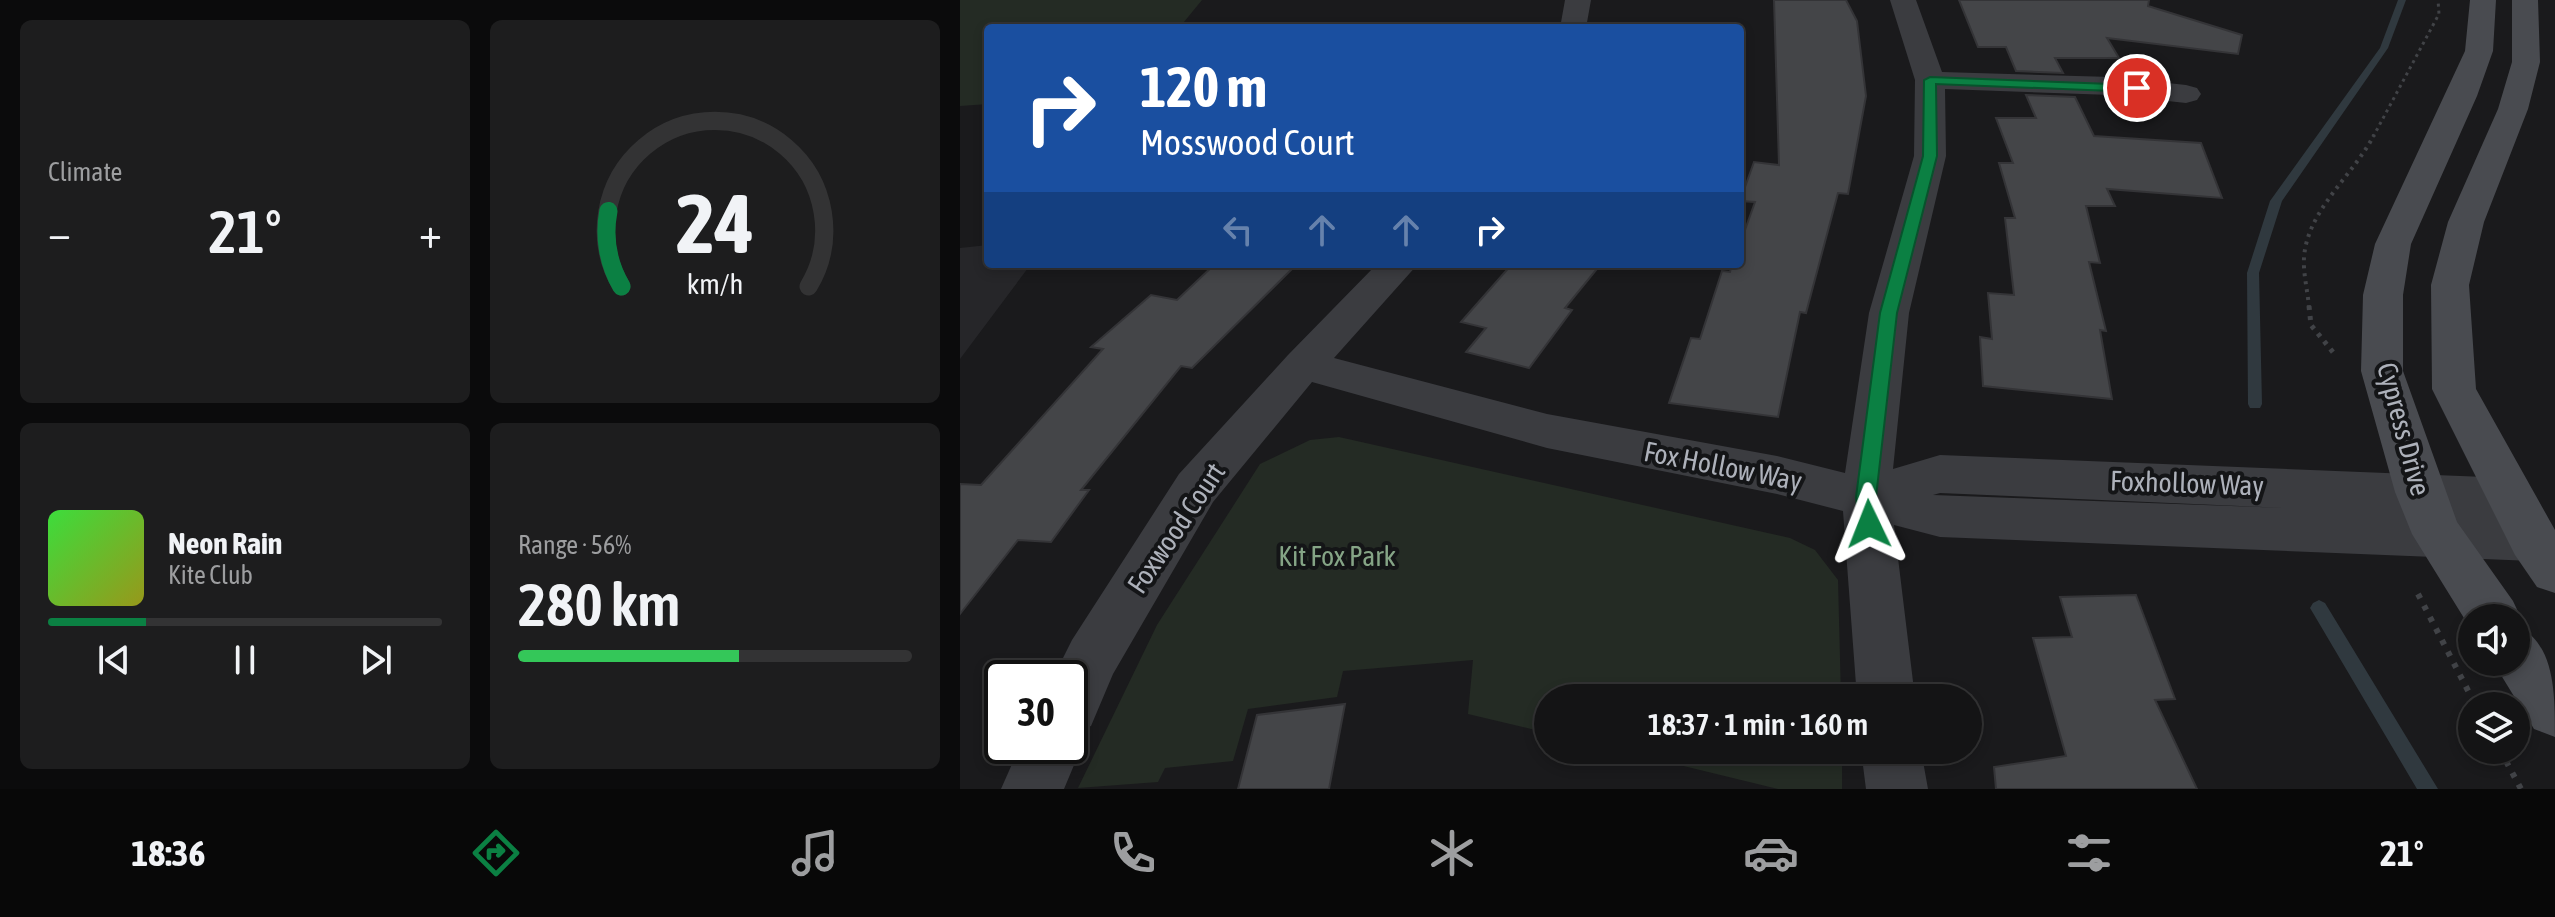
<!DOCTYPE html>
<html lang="en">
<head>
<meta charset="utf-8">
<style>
  :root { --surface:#141415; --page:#1d1d1e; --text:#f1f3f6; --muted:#9d9ea0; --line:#333334; --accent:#0b8043 }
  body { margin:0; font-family:"Asap Condensed",sans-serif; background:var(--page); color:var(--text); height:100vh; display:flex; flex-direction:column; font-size:30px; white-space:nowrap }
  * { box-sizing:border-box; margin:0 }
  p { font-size:26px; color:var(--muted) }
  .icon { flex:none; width:44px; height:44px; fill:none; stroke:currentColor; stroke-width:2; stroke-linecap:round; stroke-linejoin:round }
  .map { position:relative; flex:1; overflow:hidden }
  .side { display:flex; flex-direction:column; gap:20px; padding:20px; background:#0b0b0c; width:960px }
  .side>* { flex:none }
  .banner { position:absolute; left:24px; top:24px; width:760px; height:244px; border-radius:8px; box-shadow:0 4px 12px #0003,0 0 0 2px var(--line); background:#1a4fa0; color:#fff; overflow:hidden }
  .controls { position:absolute; left:1498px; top:604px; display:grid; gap:16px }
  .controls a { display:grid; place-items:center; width:72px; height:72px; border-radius:50%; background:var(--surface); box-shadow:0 4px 12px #0003,0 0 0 2px var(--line); font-size:40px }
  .speed { position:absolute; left:24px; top:660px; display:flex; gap:16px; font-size:40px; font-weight:700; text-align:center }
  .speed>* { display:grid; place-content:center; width:104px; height:104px; border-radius:50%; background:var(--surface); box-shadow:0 4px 12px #0003,0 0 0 2px var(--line); line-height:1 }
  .speed .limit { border:4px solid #111; border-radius:12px; background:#fff; color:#111 }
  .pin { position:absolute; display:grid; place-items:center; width:68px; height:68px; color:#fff; margin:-34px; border:4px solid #fff; border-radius:50%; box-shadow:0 2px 8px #0007 }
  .me { position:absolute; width:88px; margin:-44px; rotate:358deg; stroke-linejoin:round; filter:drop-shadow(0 0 6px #0008) }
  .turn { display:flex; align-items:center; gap:28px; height:168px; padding:0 24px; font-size:36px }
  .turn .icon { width:104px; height:104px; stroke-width:2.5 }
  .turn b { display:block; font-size:56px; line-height:68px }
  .lanes { display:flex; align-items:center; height:76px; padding:0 24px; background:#0003; justify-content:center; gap:40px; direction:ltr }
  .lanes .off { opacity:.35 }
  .big { font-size:60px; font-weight:600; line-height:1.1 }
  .side .tile { flex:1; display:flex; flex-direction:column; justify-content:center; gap:12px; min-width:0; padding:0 28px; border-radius:12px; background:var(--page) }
  .side .dial { align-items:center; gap:0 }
  .dial svg { height:208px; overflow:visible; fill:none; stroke:var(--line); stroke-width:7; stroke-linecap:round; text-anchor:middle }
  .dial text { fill:var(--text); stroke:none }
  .song { display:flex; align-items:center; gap:24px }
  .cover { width:96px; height:96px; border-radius:12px; background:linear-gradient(135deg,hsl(120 70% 55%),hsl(60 70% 35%)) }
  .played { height:8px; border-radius:4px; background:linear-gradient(90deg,var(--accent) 25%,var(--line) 25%) }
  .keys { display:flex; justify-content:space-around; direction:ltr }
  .heat { display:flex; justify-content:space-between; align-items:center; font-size:44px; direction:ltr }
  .charge { height:12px; border-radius:6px; background:linear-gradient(90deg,#34c759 56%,var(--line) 0) }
  .side .tiles { flex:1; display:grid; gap:20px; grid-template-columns:repeat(2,1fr) }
  .trip { position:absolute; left:574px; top:684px; width:448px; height:80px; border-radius:40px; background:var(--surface); box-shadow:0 4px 12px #0003,0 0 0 2px var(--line); font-weight:600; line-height:80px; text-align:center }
  .dock { display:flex; height:128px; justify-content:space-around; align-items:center; background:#080808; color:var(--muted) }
  .dock .icon { width:56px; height:56px }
  .dock .on { color:var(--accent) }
  .dock b { font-size:36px; color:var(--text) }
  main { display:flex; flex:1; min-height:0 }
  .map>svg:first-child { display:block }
</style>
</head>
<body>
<main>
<section class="side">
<div class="tiles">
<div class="tile"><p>Climate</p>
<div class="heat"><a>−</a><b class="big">21°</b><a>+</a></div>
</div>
<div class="tile dial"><svg viewBox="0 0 100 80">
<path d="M14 69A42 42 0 1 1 86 69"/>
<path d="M14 69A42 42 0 0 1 9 40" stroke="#0b8043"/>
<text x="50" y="56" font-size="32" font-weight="700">24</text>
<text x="50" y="72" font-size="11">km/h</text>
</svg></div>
<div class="tile">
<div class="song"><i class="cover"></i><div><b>Neon Rain</b><p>Kite Club</p></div></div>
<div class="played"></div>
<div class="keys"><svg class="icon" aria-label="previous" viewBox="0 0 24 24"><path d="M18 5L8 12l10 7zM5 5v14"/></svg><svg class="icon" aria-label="pause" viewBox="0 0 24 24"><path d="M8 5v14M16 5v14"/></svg><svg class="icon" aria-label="next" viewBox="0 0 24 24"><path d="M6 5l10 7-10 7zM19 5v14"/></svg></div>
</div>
<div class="tile"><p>Range · 56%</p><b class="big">280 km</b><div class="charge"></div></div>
</div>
</section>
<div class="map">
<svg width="1595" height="789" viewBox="0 0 1595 789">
  <rect width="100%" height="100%" fill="#1a1a1c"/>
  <path fill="#262629" d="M 28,245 L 28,264 L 71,264 L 0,359 L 0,248 Z"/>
  <path fill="#242b24" d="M 0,0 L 242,0 L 219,28 L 28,28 L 28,104 L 0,106 Z
    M 379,437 L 830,538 L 855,550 L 878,580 L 881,698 L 588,698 L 588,733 L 508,714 L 513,660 L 383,671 L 377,697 L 288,709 L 273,761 L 205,768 L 198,782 L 118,788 L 197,625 L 300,464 L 350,440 Z
    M 658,750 L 882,750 L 882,789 L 818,789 Z"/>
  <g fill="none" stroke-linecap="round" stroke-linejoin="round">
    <path fill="#30393f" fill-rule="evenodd" d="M 1438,0 L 1446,0 L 1428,48 L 1322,201 L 1299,273 L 1302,404 L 1300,408 L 1290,408 L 1288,404 L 1287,273 L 1310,201 L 1420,48 Z
      M 1359,600 L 1365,603 L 1478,789 L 1457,789 L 1353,613 L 1350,608 L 1353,603 Z"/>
  </g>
  <path fill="#444548" stroke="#343437" stroke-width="2" d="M 814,0 L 886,0 L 897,21 L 906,96 L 888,194 L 878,193 L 846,313 L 840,312 L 818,417 L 709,403 L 731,338 L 740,339 L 762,271 L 770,272 L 772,264 L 780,264 L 780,244 L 795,202 L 780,201 L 794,162 L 819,165 Z
    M 999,0 L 1189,0 L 1188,6 L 1282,35 L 1278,54 L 1147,38 L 1159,58 L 1095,58 L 1103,73 L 1056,71 L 1046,47 L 1018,47 Z
    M 1066,95 L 1115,97 L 1134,136 L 1241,143 L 1262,198 L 1147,189 L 1155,206 L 1126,206 L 1140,263 L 1129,262 L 1146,331 L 1140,330 L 1152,399 L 1023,386 L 1020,337 L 1032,339 L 1028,293 L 1054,295 L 1045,218 L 1055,218 L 1039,163 L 1053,163 L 1036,118 L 1076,118 Z
    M 255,264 L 337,264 L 232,368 L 221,366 L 121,490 L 129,490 L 91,542 L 58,540 L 0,614 L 0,484 L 21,485 L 143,349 L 131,347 L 191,295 L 217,300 Z
    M 552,264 L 641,264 L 605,308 L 612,310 L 569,368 L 506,352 L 526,328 L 501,322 Z
    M 1176,595 L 1215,699 L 1195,700 L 1237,789 L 1036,789 L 1034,767 L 1106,756 L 1073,638 L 1112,637 L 1100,597 Z
    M 385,704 L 369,789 L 278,789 L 297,715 Z"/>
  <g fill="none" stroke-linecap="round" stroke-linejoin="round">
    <path stroke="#414347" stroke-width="3" stroke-dasharray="3 4" stroke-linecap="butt" d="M 1413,137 L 1479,14 L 1478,0"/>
    <path stroke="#414347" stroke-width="4" stroke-dasharray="3 5" stroke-linecap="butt" d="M 1349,308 C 1348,292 1343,274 1344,258 C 1347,210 1393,176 1414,135"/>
    <path stroke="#414347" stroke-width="5" stroke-dasharray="4 6" stroke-linecap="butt" d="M 1349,306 L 1351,325 L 1376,356"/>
    <path stroke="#414347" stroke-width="6" stroke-dasharray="5 8" stroke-linecap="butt" d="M 1458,594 L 1516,706
      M 1540,750 L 1561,789"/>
    <path fill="#3b3c40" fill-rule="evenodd" d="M 605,0 L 631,0 L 626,28 L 600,28 Z
      M 930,0 L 956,0 L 982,72 L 1152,77 L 1226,85 L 1237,88 L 1241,94 L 1237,100 L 1226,103 L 1152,95 L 985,89 L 986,156 L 949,313 L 933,469 L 980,455 L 1550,478 L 1567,484 L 1574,498 L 1567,512 L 1544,517 L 1573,519 L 1591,525 L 1595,533 L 1591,555 L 1573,561 L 980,537 L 934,525 L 955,698 L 897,698 L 883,511 L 817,494 L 587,448 L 352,382 L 253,502 L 153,674 L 131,726 L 116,732 L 122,746 L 104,789 L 41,789 L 60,746 L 110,746 L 110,678 L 93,678 L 112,640 L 219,474 L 328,355 L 417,264 L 458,264 L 374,358 L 587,414 L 817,456 L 885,473 L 909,313 L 954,156 L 955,80 ZM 980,493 L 1326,508 L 973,495 Z
      M 901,750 L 961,750 L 968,789 L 906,789 Z"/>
    <path fill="#494b50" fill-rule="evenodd" d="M 1510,0 L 1536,0 L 1533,51 L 1517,96 L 1451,244 L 1443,295 L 1443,371 L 1497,522 L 1553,601 L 1561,618 L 1558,626 C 1595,645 1595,693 1595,737 L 1574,729 L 1533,662 L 1556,662 L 1556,618 L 1512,618 L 1512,631 L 1452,534 L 1435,492 L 1401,371 L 1403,295 L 1415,244 L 1505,51 Z
      M 1552,0 L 1578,0 L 1580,62 L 1568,109 L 1524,222 L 1509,285 L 1516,389 L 1595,530 L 1595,593 L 1577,587 L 1555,555 L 1472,389 L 1471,285 L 1488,222 L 1538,109 L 1552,62 Z"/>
  </g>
  <path fill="#0b8043" stroke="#07532c" stroke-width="2" d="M 970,77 L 1177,85 L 1183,88 L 1177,92 L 976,84 L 977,156 L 937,313 L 916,497 L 920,524 L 909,533 L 899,524 L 896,497 L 920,313 L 963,156 L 964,80 Z"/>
  <g text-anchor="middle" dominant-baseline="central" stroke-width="8" stroke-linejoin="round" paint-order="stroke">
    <g font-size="28" fill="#adb1ba" stroke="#141517">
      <text transform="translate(1444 429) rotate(75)">Cypress Drive</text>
      <text transform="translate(763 466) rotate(11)">Fox Hollow Way</text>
      <text transform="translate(1227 483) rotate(2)">Foxhollow Way</text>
      <text transform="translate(216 528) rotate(-56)">Foxwood Court</text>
    </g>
    <g font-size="28" fill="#85a486" stroke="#141517">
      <text x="377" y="556">Kit Fox Park</text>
    </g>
  </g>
</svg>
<div class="controls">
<a><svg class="icon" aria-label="sound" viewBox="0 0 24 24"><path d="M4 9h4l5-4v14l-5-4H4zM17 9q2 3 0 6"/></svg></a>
<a><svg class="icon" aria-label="layers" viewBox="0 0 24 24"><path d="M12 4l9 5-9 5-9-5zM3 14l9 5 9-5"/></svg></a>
</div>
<div class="speed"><div class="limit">30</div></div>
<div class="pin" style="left:1177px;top:88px;background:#d93025"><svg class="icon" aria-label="arrive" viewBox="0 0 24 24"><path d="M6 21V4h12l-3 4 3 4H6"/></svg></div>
<svg class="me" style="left:909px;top:524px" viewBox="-20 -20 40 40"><path d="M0-17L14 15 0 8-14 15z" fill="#0b8043" stroke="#fff" stroke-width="4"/></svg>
<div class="trip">18:37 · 1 min · 160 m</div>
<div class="banner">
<div class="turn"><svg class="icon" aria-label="right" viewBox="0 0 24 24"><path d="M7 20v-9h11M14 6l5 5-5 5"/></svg><div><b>120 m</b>Mosswood Court</div></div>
<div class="lanes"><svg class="icon off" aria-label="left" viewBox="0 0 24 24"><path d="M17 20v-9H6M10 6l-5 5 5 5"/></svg><svg class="icon off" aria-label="ahead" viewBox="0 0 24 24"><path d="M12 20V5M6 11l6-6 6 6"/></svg><svg class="icon off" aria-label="ahead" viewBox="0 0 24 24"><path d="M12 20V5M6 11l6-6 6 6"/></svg><svg class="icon" aria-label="right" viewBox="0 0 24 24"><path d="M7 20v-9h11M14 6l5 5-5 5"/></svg></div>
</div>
</div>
</main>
<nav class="dock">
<b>18:36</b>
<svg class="icon on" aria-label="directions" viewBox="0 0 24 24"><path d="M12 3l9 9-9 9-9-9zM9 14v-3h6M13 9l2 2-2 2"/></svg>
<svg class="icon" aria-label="music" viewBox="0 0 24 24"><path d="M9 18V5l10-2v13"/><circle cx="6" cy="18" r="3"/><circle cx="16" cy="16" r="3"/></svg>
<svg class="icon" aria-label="phone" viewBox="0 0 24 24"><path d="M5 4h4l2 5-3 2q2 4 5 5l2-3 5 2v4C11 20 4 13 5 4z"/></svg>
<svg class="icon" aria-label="climate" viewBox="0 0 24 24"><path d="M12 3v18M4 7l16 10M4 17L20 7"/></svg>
<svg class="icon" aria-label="car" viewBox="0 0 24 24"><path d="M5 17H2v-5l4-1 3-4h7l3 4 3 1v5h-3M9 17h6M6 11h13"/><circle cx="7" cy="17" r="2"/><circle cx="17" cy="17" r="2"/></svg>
<svg class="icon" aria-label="filters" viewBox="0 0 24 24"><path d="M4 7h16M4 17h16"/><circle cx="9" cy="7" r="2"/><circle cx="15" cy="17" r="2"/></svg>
<b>21°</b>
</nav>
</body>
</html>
